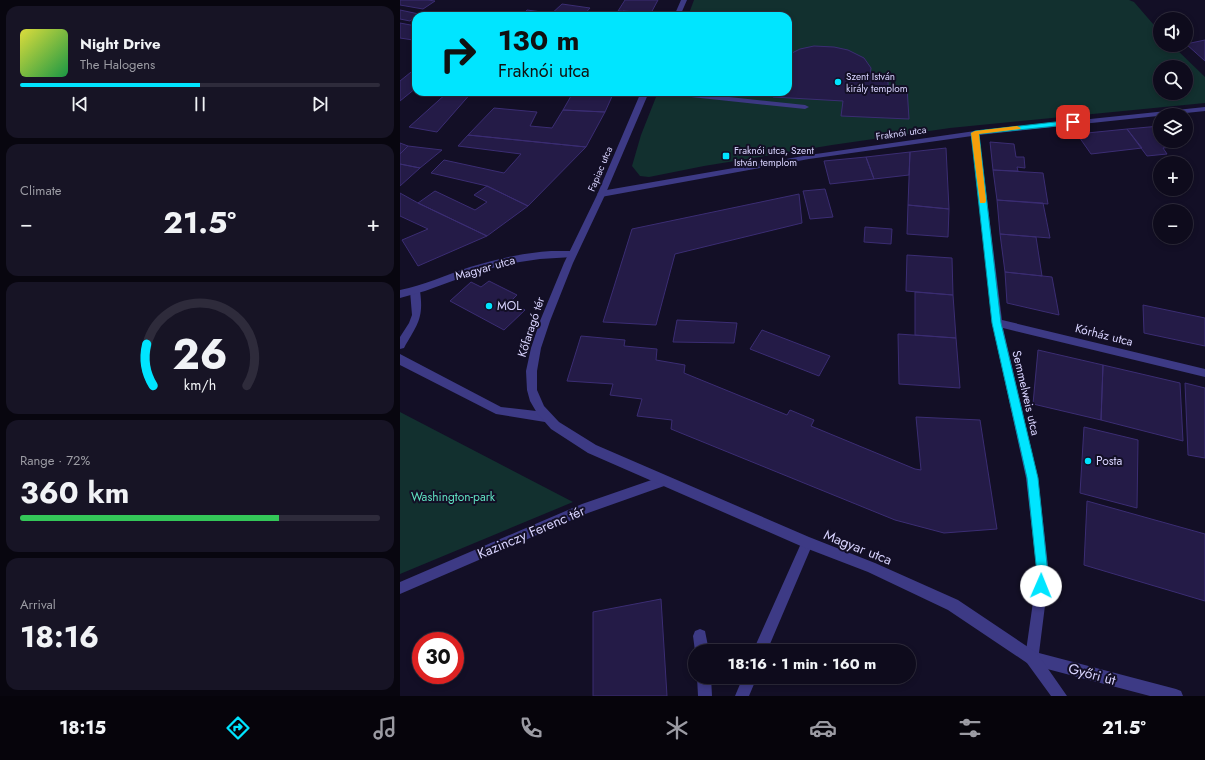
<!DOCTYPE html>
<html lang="en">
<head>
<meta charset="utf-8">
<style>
  :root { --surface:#0e0b1c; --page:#171425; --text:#f1f3f6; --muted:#9b9ba3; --line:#2e2b3b; --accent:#00e5ff }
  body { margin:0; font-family:Jost,sans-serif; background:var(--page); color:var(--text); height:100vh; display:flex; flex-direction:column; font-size:15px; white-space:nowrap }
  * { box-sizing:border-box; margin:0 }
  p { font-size:13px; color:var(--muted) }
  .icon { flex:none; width:22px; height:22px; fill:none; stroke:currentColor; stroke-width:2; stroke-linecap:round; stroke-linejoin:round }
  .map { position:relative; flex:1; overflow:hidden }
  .details { display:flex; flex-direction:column; gap:6px; padding:6px; background:#08060f; width:400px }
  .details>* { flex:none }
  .guide { position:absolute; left:12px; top:12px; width:380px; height:84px; border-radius:12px; box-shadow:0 2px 6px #0003,0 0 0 1px var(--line); background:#00e5ff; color:#111; overflow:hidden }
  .tools { position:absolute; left:753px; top:12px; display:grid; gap:8px }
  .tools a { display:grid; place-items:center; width:40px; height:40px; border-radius:50%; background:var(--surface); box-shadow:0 2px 6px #0003,0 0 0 1px var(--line); font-size:20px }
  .speed { position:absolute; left:12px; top:632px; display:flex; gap:8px; font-size:20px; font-weight:700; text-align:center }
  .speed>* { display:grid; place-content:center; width:52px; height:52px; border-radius:50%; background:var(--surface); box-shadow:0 2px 6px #0003,0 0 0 1px var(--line); line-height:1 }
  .speed .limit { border:6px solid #d22; background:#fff; color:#111 }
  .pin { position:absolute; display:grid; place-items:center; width:34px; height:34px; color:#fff; margin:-17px; border-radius:8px; box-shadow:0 2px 6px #0006 }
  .me { position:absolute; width:44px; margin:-22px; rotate:1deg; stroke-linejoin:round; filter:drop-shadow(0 0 3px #0008) }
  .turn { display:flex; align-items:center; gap:14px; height:84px; padding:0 20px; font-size:18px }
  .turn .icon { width:52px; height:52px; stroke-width:2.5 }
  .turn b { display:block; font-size:28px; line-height:34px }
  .big { font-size:30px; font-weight:700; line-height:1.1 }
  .details .widget { flex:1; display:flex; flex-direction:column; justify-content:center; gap:6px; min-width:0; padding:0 14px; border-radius:12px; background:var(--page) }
  .details .dial { align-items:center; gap:0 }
  .dial svg { height:104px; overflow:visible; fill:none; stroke:var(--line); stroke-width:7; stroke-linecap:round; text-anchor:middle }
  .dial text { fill:var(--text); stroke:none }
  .song { display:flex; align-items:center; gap:12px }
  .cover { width:48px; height:48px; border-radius:6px; background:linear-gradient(135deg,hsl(60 70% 55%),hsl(140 70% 35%)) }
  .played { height:4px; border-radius:2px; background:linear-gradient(90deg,var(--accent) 50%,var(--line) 50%) }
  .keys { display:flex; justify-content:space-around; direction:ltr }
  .heat { display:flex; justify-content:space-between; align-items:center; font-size:22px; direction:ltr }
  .charge { height:6px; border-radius:3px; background:linear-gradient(90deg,#34c759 72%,var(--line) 0) }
  .trip { position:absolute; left:288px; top:644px; width:228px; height:40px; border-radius:20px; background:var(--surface); box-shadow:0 2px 6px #0003,0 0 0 1px var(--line); font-weight:700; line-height:40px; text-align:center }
  .tabs { display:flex; height:64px; justify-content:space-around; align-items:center; background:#06040b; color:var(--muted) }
  .tabs .icon { width:28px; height:28px }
  .tabs .active { color:var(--accent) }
  .tabs b { font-size:18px; color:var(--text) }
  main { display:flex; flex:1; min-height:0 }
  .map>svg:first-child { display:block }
</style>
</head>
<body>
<main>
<section class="details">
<div class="widget">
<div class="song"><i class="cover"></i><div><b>Night Drive</b><p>The Halogens</p></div></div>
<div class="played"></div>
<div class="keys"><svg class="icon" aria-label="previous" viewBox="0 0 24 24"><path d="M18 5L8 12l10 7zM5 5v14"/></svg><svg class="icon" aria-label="pause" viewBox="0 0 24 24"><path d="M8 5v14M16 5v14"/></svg><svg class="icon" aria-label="next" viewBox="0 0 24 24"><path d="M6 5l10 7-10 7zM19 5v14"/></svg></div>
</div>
<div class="widget"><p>Climate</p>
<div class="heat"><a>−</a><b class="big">21.5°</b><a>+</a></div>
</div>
<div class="widget dial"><svg viewBox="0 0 100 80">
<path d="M14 69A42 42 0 1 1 86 69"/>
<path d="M14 69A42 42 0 0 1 9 37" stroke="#00e5ff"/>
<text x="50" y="56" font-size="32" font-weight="700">26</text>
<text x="50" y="72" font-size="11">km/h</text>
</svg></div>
<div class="widget"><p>Range · 72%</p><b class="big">360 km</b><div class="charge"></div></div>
<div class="widget"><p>Arrival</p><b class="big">18:16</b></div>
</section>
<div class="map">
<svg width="805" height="696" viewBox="0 0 805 696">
  <rect width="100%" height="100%" fill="#130f26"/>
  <path fill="#12302f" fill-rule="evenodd" d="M 294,0 L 729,0 L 734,2 L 760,32 L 760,45 L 772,45 L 805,77 L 805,103 L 550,128 L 432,145 L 304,166 L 249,177 L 240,176 L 232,166 L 241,135 L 258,92 L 388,92 L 388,16 L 288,16 ZM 760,67 L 786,67 L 786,93 L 760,93 Z
    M 0,412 L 173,502 L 0,574 Z"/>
  <path fill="#241b47" stroke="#3b2d73" d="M 0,0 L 28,0 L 35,1 L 23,9 L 0,5 Z
    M 225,0 L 258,0 L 251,13 L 218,11 Z
    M 162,4 L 190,8 L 183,16 L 149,16 Z
    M 0,10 L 19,14 L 10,21 L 0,19 Z
    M 127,10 L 149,13 L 146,16 L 122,16 Z
    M 223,11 L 251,13 L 249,16 L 220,16 Z
    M 0,23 L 16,26 L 16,38 L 13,40 L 0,38 Z
    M 805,40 L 805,61 L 786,44 Z
    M 414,46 L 434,47 L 448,50 L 464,58 L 471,68 L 470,77 L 488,78 L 488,86 L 507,87 L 509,119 L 441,116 L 443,101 L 373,97 L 375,92 L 388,92 L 388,55 L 400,49 Z
    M 16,68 L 16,88 L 0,101 L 0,81 Z
    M 48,92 L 72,92 L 37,132 L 9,127 Z
    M 141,92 L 214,92 L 205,112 L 163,110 L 171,96 L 140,95 Z
    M 94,108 L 137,112 L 130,126 L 152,128 L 163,110 L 205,112 L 186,147 L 68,135 Z
    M 760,126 L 760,141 L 777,141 L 781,146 L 763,148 L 767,154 L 747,156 L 727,129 Z
    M 727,129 L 742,148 L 691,154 L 677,134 Z
    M 68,135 L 186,147 L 128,206 L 87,186 L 31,173 L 44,160 L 104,173 L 121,154 L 58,146 Z
    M 590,142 L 614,144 L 616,157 L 624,157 L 625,168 L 617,167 L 618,171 L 593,170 Z
    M 0,143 L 8,146 L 0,154 Z
    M 8,146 L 42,150 L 20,168 L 0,164 L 0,154 Z
    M 546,148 L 549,209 L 508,205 L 510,152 Z
    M 510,152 L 509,175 L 474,179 L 466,157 Z
    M 466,157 L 474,179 L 430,184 L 424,161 Z
    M 0,164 L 20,168 L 0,186 Z
    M 593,170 L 643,173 L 648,204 L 597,200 Z
    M 87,186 L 128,206 L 87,236 L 18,203 L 35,191 L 75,210 L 87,202 L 74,195 Z
    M 425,189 L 433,217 L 410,219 L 403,191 Z
    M 0,193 L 18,203 L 87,236 L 18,266 L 2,240 L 28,229 L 0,216 Z
    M 399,194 L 402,223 L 275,254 L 256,325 L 203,322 L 232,229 Z
    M 597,200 L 643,203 L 650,238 L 600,234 Z
    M 508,205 L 549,209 L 548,237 L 507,234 Z
    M 465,227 L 492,229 L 491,244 L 464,242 Z
    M 600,234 L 636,237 L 642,276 L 605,272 Z
    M 507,255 L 552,258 L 553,295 L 506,291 Z
    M 605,272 L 652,277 L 659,315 L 607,303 Z
    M 89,281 L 117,295 L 110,302 L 125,310 L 104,330 L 50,301 L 71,282 L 81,287 Z
    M 515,292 L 553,295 L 556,338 L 515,335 Z
    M 743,305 L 805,318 L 805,346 L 744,333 Z
    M 277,320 L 337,323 L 334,343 L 273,342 Z
    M 362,330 L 430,356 L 419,376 L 350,349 Z
    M 498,334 L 556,338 L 560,388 L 499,384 Z
    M 181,336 L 225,340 L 224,346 L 257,349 L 256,360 L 285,365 L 284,373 L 387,415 L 390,410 L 414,420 L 411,426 L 515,469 L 521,470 L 516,417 L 580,420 L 597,529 L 544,533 L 495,520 L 271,429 L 272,420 L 237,416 L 242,399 L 210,395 L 213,384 L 167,381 Z
    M 638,350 L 703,365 L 701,420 L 633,404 Z
    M 703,365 L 780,383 L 783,441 L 701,420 Z
    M 785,383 L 805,388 L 805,458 L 788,455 Z
    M 684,427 L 738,440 L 737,508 L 680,493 Z
    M 687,501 L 805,534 L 805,601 L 684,565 Z
    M 261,599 L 267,696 L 193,696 L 193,612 Z"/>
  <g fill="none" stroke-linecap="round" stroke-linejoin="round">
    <path fill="#3d3a85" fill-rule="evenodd" d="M 15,287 L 20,291 C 24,319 17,325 4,348 L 0,349 L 0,337 L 9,323 L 12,315 L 10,291 Z
      M 0,354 L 101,407 L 145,412 L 149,414 L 150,417 L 149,420 L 145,422 L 96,414 L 0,365 Z
      M 407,537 L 411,539 L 413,543 L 367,651 L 353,651 L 403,539 Z
      M 300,629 L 305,631 L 309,651 L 295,651 L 293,636 L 295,631 Z
      M 297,677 L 311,677 L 312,696 L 298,696 Z
      M 343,677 L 357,677 L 349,696 L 335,696 Z"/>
    <path fill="#3d3a85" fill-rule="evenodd" d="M 259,92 L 283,92 L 405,105 L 409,107 L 405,109 L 263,94 Z
      M 805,107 L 805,111 L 579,135 L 602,320 L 805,369 L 805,377 L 603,328 L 638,478 L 649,574 L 639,653 L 776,689 L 781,691 L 783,696 L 750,696 L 632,665 L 627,663 L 625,658 L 637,574 L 626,478 L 592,323 L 572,136 L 409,159 L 201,197 L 197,194 L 201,191 L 409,155 L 575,131 Z
      M 151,251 L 173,251 L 177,254 L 173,257 L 140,259 L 107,264 L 77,272 L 25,291 L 0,298 L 0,290 C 24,285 46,275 70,267 C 96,259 123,253 151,251 Z
      M 263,476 L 267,477 L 269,481 L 267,485 L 188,513 L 0,594 L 0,582 L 182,504 Z"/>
    <path fill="#3d3a85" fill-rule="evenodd" d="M 281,0 L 287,0 L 280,16 L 274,16 Z
      M 241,92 L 249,92 L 205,195 L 173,263 L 150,321 L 141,348 L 137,371 L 137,390 L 144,406 L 159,422 L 196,445 L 409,537 L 475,563 L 558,600 L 637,653 L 667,696 L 651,696 L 627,663 L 548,610 L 468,572 L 403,547 L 188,453 L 151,429 L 137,413 L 130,401 L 127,390 L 126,371 L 131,348 L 140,321 L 164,263 L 197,195 Z"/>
  </g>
  <path fill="#00e5ff" stroke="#0095a6" d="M 673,120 L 676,121 L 676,124 L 579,134 L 601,323 L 638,478 L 648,574 L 645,590 L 641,592 L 637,590 L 635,586 L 637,574 L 627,478 L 592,323 L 571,133 L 575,131 Z"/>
  <path fill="#f59e0b" d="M 617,126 L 621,128 L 620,129 L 579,134 L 586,201 L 585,203 L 580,203 L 571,133 L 575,131 Z"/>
  <g fill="#00e5ff" stroke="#130f26" stroke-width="1.5">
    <circle cx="438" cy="82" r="4"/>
    <rect x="322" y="152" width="8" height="8" rx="2"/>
    <circle cx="89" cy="306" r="4"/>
    <circle cx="688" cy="461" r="4"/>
  </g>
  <g text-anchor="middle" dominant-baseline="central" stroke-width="4" stroke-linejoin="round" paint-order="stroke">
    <g font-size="10" fill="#d9d4ff" stroke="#130f26" text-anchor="start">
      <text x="446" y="76">Szent István<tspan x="446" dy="12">király templom</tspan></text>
      <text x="334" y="150">Fraknói utca, Szent<tspan x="334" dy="12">István templom</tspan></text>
    </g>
    <g font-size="10" fill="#d9d4ff" stroke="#130f26">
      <text transform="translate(501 133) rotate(-8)">Fraknói utca</text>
      <text transform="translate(200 169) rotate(-67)">Fapiac utca</text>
    </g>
    <g font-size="12" fill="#d9d4ff" stroke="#130f26">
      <text transform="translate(85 268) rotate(-16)">Magyar utca</text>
      <text transform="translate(131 327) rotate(-72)">Kőfaragó tér</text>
      <text transform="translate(704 335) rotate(14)">Kórház utca</text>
      <text transform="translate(626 393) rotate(77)">Semmelweis utca</text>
    </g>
    <g font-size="12" fill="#d9d4ff" stroke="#130f26" text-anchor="start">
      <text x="97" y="306">MOL</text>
      <text x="696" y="461">Posta</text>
    </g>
    <g font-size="12" fill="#5fe0c0" stroke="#130f26">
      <text x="53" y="497">Washington-park</text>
    </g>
    <g font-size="14" fill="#d9d4ff" stroke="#130f26">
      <text transform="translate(131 532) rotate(-23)">Kazinczy Ferenc tér</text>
      <text transform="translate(458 547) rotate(22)">Magyar utca</text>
      <text transform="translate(692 674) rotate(15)">Győri út</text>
    </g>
  </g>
</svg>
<div class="tools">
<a><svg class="icon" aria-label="sound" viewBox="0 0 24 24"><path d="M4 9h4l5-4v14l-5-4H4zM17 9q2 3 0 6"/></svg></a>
<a><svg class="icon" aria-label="search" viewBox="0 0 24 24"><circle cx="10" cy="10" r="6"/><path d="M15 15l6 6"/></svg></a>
<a><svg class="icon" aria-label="layers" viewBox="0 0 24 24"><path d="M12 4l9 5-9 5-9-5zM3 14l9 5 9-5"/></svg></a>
<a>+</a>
<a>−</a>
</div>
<div class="speed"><div class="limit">30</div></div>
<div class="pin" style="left:673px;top:122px;background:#d93025"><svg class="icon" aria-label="arrive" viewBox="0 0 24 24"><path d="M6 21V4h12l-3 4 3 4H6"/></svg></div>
<svg class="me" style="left:641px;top:586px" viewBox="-20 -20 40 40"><circle r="19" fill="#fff"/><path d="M0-13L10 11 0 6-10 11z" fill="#00e5ff"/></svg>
<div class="trip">18:16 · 1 min · 160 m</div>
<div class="guide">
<div class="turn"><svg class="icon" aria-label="right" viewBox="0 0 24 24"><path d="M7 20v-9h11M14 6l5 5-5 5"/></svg><div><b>130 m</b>Fraknói utca</div></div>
</div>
</div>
</main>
<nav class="tabs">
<b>18:15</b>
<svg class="icon active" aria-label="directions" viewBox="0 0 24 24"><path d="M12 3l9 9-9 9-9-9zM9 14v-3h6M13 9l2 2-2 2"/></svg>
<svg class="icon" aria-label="music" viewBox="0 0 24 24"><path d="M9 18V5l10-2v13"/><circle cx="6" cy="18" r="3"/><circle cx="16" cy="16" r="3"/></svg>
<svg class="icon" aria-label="phone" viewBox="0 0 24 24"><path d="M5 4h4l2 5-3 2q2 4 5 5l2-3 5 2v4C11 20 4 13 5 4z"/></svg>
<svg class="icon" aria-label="climate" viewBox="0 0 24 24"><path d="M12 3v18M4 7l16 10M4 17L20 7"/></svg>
<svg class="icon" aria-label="car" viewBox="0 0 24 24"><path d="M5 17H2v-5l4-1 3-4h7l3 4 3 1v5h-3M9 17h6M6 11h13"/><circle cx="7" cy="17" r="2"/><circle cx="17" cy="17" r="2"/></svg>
<svg class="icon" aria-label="filters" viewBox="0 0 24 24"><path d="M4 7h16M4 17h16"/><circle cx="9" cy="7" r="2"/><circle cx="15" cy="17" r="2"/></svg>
<b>21.5°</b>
</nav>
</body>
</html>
